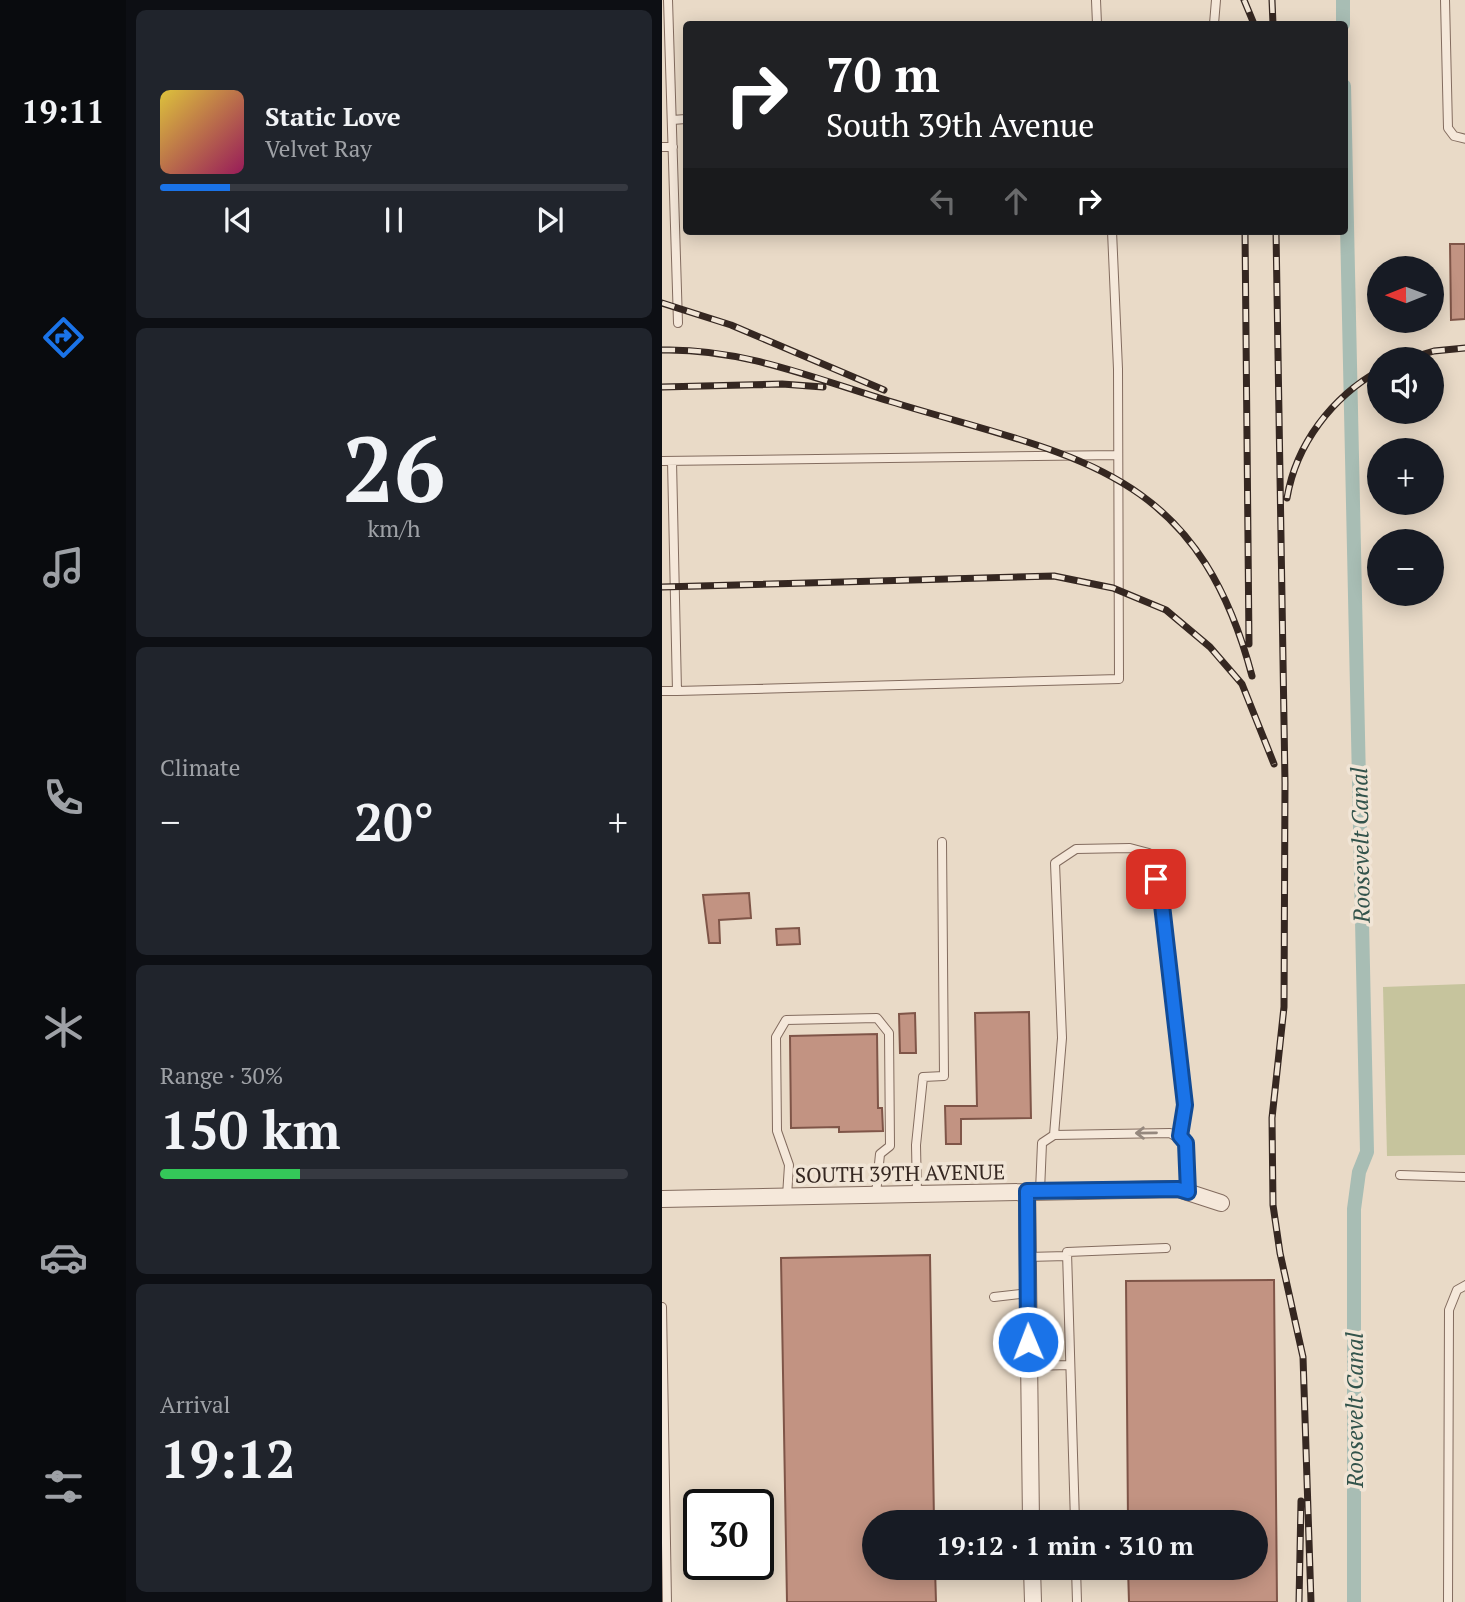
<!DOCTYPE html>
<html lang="en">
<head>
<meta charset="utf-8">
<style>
  :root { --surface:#171b24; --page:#20242c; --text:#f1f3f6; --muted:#9ea1a6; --line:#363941; --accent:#1a73e8 }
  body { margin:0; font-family:"PT Serif",serif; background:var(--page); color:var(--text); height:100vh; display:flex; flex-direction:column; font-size:26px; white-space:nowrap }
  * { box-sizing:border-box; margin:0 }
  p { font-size:23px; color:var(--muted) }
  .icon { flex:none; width:38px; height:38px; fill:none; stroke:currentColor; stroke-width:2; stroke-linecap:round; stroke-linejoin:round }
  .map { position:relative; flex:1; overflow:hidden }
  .sheet { display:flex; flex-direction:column; gap:10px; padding:10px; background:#0d0f14; width:536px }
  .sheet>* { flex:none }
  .banner { position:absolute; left:21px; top:21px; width:665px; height:214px; border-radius:7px; box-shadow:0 4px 18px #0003; background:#202124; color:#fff; overflow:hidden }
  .needle { width:46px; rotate:269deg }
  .tools { position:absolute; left:705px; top:256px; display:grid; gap:14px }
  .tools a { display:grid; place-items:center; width:77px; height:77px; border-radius:50%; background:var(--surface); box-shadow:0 4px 18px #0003; font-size:35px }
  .speed { position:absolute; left:21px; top:1489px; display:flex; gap:14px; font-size:35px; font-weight:700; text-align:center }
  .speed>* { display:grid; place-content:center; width:91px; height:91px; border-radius:50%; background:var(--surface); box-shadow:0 4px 18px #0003; line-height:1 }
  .speed .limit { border:4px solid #111; border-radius:10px; background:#fff; color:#111 }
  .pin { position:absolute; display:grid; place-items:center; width:60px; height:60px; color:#fff; margin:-30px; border-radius:14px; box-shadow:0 4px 10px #0006 }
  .me { position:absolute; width:77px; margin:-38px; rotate:359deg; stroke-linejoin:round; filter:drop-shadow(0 0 5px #0008) }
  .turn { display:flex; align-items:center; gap:24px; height:147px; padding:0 28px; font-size:32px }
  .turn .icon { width:91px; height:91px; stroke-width:2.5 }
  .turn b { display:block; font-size:49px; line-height:60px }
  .lanes { display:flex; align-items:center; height:66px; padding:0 28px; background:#0003; justify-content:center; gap:35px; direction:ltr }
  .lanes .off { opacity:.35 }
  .big { font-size:52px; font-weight:700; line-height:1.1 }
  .sheet .widget { flex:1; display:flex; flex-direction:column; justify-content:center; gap:10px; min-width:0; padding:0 24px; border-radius:10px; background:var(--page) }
  .sheet .dial { align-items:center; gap:0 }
  .dial b { font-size:91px; line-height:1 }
  .song { display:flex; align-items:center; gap:21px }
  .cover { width:84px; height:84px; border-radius:10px; background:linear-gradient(135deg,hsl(50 70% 55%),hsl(330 70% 35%)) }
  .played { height:7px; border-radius:4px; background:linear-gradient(90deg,var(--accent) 15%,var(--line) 15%) }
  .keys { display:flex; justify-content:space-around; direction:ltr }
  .heat { display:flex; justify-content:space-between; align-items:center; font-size:38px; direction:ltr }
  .charge { height:10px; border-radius:5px; background:linear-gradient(90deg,#34c759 30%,var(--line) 0) }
  .trip { position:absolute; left:200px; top:1510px; width:406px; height:70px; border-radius:35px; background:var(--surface); box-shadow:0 4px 18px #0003; font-weight:700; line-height:70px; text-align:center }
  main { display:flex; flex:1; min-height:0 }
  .tab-bar { display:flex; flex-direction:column; width:126px; justify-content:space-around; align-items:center; background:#090b0e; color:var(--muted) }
  .tab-bar .icon { width:49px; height:49px }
  .tab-bar .active { color:var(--accent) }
  .tab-bar b { font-size:32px; color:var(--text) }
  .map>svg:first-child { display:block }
</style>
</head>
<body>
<main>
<nav class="tab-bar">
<b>19:11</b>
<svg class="icon active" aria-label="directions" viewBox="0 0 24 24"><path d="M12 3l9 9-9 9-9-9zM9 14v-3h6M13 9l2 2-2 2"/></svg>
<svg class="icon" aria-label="music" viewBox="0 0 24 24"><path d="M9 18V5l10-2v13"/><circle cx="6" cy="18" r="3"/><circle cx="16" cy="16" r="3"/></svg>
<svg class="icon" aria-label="phone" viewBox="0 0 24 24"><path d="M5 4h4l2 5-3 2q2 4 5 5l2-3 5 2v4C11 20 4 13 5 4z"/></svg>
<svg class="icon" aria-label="climate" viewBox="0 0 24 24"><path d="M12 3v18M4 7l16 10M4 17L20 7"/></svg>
<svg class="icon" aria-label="car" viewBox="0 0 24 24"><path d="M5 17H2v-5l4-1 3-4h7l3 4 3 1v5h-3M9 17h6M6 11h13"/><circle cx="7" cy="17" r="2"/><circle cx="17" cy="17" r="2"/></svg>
<svg class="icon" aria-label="filters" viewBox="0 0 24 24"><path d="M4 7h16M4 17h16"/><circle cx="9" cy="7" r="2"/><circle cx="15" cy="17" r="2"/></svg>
</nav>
<section class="sheet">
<div class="widget">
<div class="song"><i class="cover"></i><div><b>Static Love</b><p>Velvet Ray</p></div></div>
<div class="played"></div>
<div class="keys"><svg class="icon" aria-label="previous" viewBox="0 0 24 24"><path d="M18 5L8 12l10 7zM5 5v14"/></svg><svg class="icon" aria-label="pause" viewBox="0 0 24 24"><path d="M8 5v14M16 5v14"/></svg><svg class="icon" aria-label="next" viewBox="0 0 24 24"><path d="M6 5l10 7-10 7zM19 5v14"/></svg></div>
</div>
<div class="widget dial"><b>26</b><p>km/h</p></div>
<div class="widget"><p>Climate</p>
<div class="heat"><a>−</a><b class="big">20°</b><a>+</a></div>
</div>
<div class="widget"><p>Range · 30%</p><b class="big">150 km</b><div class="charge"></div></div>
<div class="widget"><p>Arrival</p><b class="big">19:12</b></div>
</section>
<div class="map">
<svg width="804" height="1602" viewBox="0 0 804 1602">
  <rect width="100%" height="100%" fill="#e9dac7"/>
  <path fill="#c6c49d" d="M 803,984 L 803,1155 L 725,1156 L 721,987 Z"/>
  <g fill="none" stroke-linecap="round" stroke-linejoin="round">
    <path stroke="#a8bdb4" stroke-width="14" d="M 681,0 L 681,24
      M 682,86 L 705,1152 L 697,1172 L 692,1209 L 692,1602"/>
  </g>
  <path fill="#c29382" stroke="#7f5548" stroke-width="2" d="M 788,244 L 803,244 L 803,319 L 789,320 Z
    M 87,893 L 89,918 L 57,920 L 58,943 L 47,943 L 41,895 Z
    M 137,928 L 138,944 L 115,945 L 114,929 Z
    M 367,1012 L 369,1118 L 299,1119 L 299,1144 L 284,1144 L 283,1106 L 315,1106 L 313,1013 Z
    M 253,1013 L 254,1053 L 238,1053 L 237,1014 Z
    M 215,1034 L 216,1108 L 220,1108 L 221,1131 L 177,1132 L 177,1127 L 129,1128 L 128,1036 Z
    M 268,1255 L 272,1522 L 212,1522 L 212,1568 L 273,1568 L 274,1602 L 125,1602 L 119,1258 Z
    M 612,1280 L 615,1602 L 467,1602 L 466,1568 L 593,1568 L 593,1522 L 466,1522 L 464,1281 Z"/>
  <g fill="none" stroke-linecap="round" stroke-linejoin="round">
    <g stroke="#836c5f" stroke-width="10">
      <path id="service" d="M 6,0 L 16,323
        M 434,0 L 435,24
        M 783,0 L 786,128 L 792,136 L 804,139
        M 552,24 L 554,0
        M 10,120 L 24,119
        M 0,147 L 11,147
        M 0,461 L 456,455
        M 10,461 L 15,691 L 457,679 L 456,369 L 450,231
        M 0,691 L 15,691
        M 392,1135 L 400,1038 L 393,863 L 414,849 L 468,848 L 487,853 L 500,905 L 523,1105 L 518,1137
        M 738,1175 L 804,1177
        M 378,1191 L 380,1143 L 392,1135 L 508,1133 L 524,1143 L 526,1193
        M 255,1194 L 254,1145 L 261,1077 L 282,1076 L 280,842
        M 125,1196 L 127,1165 L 115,1131 L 114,1037 L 124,1020 L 215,1018 L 227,1033 L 228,1146 L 218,1154 L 214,1194
        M 365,1257 L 405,1256
        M 332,1297 L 366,1293
        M 0,1307 L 5,1602
        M 366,1366 L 408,1365
        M 413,1522 L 405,1252 L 504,1248
        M 414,1568 L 415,1602
        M 786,1602 L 787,1310 L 795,1290 L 804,1285"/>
    </g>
    <g stroke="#836c5f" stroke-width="18">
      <path id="minor" d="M 365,1191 L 369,1522
        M 0,1199 L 516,1189 L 559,1203
        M 370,1568 L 371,1602"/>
    </g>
    <use href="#service" stroke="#f5e8da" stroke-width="8"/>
    <use href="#minor" stroke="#f5e8da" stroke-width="16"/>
    <g stroke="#352721" stroke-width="7">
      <path id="rail" d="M 582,0 L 592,24
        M 610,0 L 611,24
        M 583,231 L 587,644
        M 614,231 L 623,783 L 622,1007 L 610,1118 L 611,1205 L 618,1253 L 641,1357 L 649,1602
        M 0,303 L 69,325 L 222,390
        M 0,350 C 79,348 152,378 227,401 C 409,457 534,464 590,676
        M 745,359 L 772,351 L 804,348
        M 0,387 L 120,384 L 161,387
        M 625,498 C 634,444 670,397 718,370
        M 0,587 L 392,576 L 451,588 L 504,610 L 548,647 L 580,684 L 612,764
        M 637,1602 L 639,1501"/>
    </g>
    <use href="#rail" stroke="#f1e5d6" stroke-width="4.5" stroke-dasharray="13" stroke-linecap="butt"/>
  </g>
  <defs><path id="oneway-shaft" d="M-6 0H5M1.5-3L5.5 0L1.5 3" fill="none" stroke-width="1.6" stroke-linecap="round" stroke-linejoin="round" transform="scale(1.75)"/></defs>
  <use stroke="#95887e" href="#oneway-shaft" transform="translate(484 1133) rotate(179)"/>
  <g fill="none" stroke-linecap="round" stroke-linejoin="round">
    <g stroke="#114b97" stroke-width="18">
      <path id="route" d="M 366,1342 L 365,1191 L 516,1189 L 526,1192 L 524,1143 L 518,1136 L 523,1105 L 500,905 L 494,879"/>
    </g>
    <use href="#route" stroke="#1a73e8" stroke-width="12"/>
  </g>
  <g text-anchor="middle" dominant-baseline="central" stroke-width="7" stroke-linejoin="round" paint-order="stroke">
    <g font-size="21" fill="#352721" stroke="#f1e5d6">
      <text transform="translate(238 1173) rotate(-1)">SOUTH 39TH AVENUE</text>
    </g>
    <g font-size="23" font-style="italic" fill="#32534b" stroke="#f1e5d6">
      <text transform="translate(698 845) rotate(-91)">Roosevelt Canal</text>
      <text transform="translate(692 1410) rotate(-90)">Roosevelt Canal</text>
    </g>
  </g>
</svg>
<div class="tools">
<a><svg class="needle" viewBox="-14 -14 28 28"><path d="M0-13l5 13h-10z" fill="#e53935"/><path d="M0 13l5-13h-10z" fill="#9ea1a6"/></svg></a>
<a><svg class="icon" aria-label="sound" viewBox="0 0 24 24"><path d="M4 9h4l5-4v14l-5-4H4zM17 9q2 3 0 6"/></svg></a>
<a>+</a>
<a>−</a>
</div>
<div class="speed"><div class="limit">30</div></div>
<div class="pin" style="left:494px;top:879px;background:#d93025"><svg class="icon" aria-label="arrive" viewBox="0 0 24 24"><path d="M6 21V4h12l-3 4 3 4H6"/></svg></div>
<svg class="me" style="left:366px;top:1342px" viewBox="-20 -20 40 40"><circle r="17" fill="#1a73e8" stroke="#fff" stroke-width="3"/><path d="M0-11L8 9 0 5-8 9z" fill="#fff"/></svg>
<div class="trip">19:12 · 1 min · 310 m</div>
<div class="banner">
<div class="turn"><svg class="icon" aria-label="right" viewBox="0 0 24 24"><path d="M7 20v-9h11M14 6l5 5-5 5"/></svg><div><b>70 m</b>South 39th Avenue</div></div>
<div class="lanes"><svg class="icon off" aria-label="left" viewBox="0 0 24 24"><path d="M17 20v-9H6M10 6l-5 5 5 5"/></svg><svg class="icon off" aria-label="ahead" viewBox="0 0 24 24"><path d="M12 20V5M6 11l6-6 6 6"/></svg><svg class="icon" aria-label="right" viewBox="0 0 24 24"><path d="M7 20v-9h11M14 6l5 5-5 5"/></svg></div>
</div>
</div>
</main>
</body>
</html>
